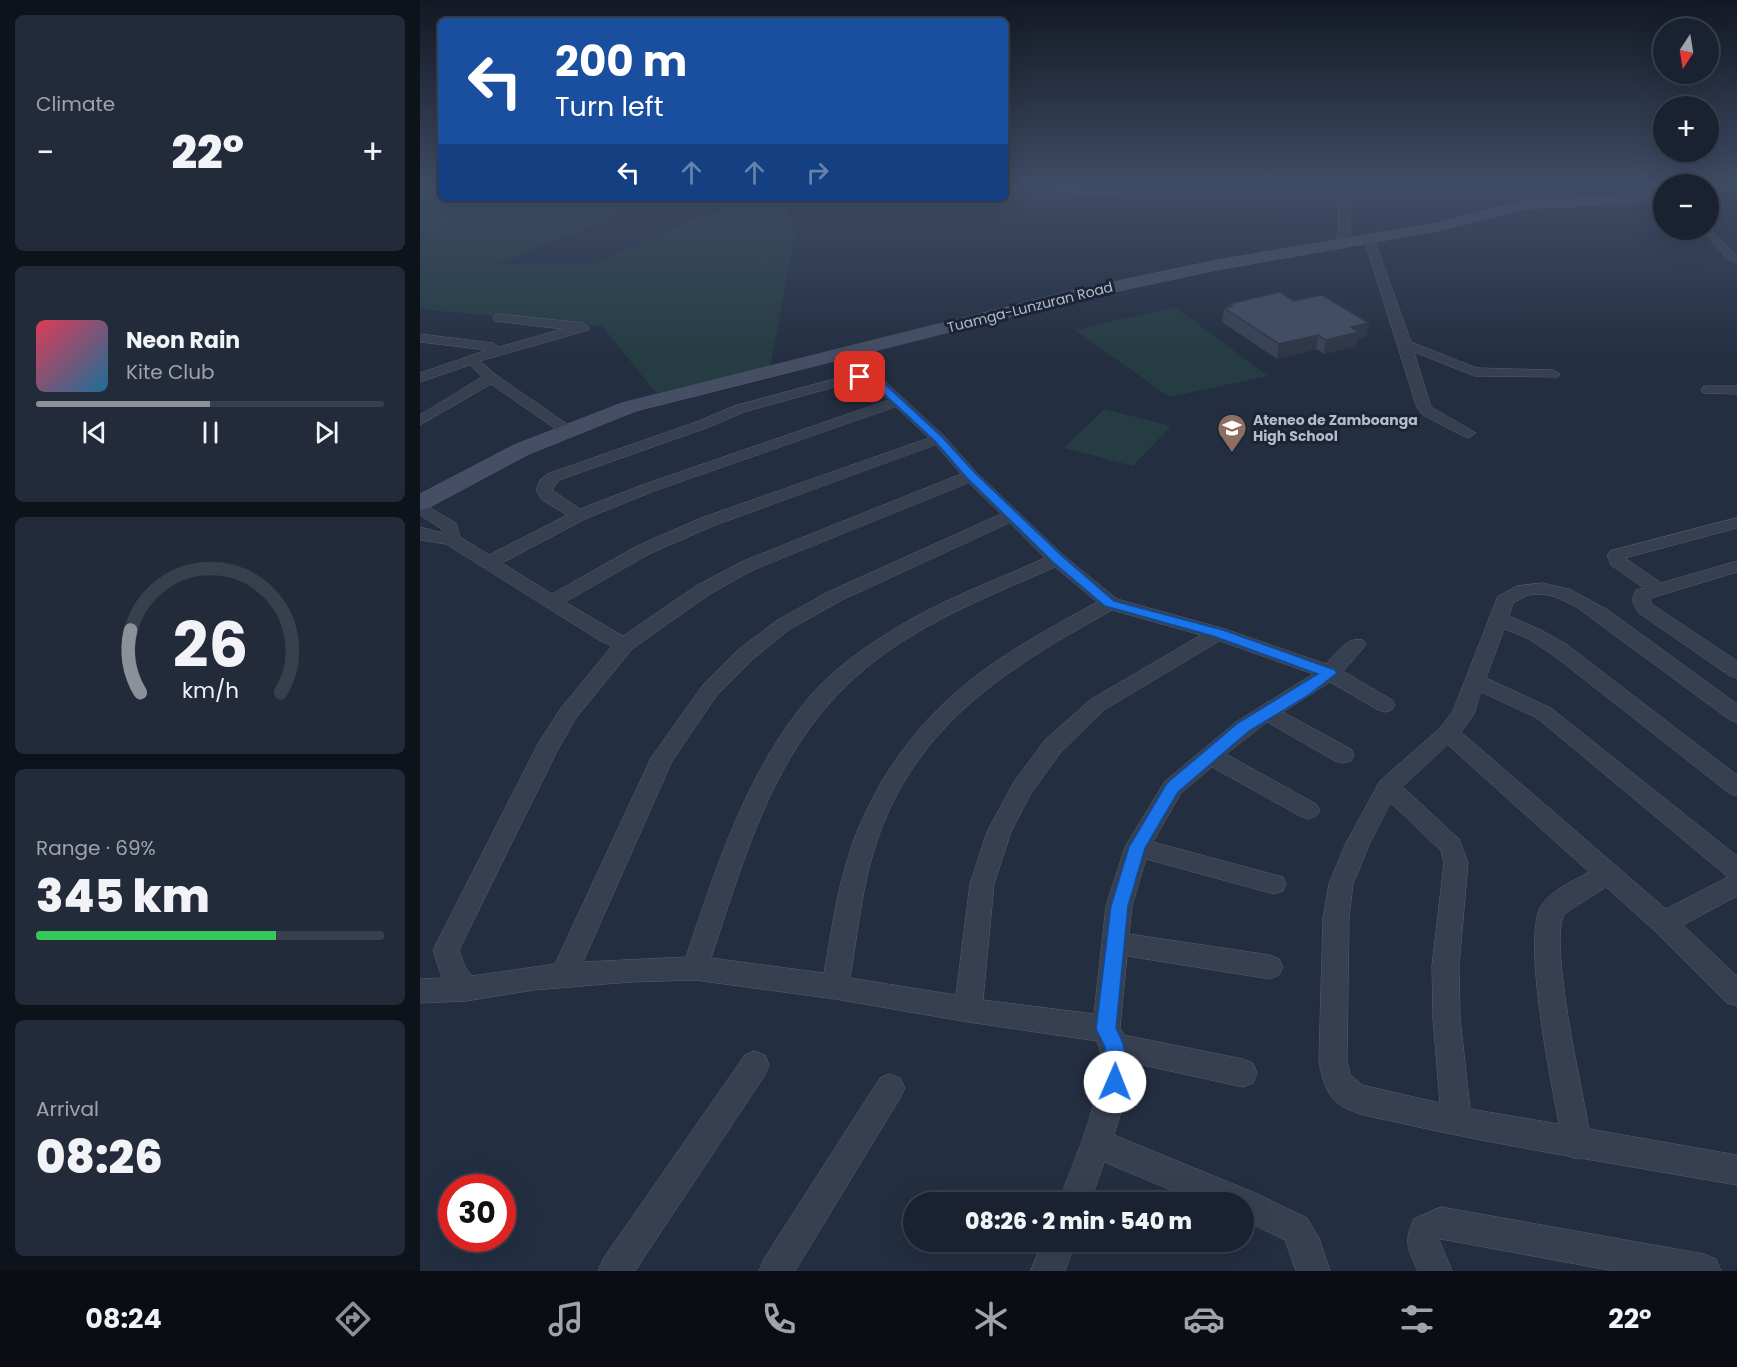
<!DOCTYPE html>
<html lang="en">
<head>
<meta charset="utf-8">
<style>
  :root { --surface:#1a2231; --page:#232a39; --text:#f1f3f6; --muted:#9fa4ab; --line:#383f4d; --accent:#8c9099 }
  body { margin:0; font-family:Poppins,sans-serif; background:var(--page); color:var(--text); height:100vh; display:flex; flex-direction:column; font-size:22px; white-space:nowrap }
  * { box-sizing:border-box; margin:0 }
  p { font-size:20px; color:var(--muted) }
  .icon { flex:none; width:33px; height:33px; fill:none; stroke:currentColor; stroke-width:2; stroke-linecap:round; stroke-linejoin:round }
  .map { position:relative; flex:1; overflow:hidden }
  .drawer { display:flex; flex-direction:column; gap:15px; padding:15px; background:#0e131b; width:420px }
  .drawer>* { flex:none }
  .top-card { position:absolute; left:18px; top:18px; width:570px; height:183px; border-radius:9px; box-shadow:0 6px 24px #0002,0 0 0 2px var(--line); background:#1a4fa0; color:#fff; overflow:hidden }
  .needle { width:39px; rotate:192deg }
  .tools { position:absolute; left:1233px; top:18px; display:grid; gap:12px }
  .tools a { display:grid; place-items:center; width:66px; height:66px; border-radius:50%; background:var(--surface); box-shadow:0 6px 24px #0002,0 0 0 2px var(--line); font-size:30px }
  .speed { position:absolute; left:18px; top:1174px; display:flex; gap:12px; font-size:30px; font-weight:700; text-align:center }
  .speed>* { display:grid; place-content:center; width:78px; height:78px; border-radius:50%; background:var(--surface); box-shadow:0 6px 24px #0002,0 0 0 2px var(--line); line-height:1 }
  .speed .limit { border:9px solid #d22; background:#fff; color:#111 }
  .pin { position:absolute; display:grid; place-items:center; width:51px; height:51px; color:#fff; margin:-26px; border-radius:12px; box-shadow:0 3px 9px #0006 }
  .me { position:absolute; width:66px; margin:-33px; rotate:1deg; stroke-linejoin:round; filter:drop-shadow(0 0 4px #0008) }
  .turn { display:flex; align-items:center; gap:21px; height:126px; padding:0 18px; font-size:27px }
  .turn .icon { width:78px; height:78px; stroke-width:2.5 }
  .turn b { display:block; font-size:42px; line-height:51px }
  .lanes { display:flex; align-items:center; height:57px; padding:0 18px; background:#0003; justify-content:center; gap:30px; direction:ltr }
  .lanes .off { opacity:.35 }
  .big { font-size:45px; font-weight:800; line-height:1.1 }
  .drawer .widget { flex:1; display:flex; flex-direction:column; justify-content:center; gap:9px; min-width:0; padding:0 21px; border-radius:9px; background:var(--page) }
  .drawer .dial { align-items:center; gap:0 }
  .dial svg { height:156px; overflow:visible; fill:none; stroke:var(--line); stroke-width:7; stroke-linecap:round; text-anchor:middle }
  .dial text { fill:var(--text); stroke:none }
  .song { display:flex; align-items:center; gap:18px }
  .cover { width:72px; height:72px; border-radius:9px; background:linear-gradient(135deg,hsl(350 70% 55%),hsl(200 70% 35%)) }
  .played { height:6px; border-radius:3px; background:linear-gradient(90deg,var(--accent) 50%,var(--line) 50%) }
  .keys { display:flex; justify-content:space-around; direction:ltr }
  .heat { display:flex; justify-content:space-between; align-items:center; font-size:33px; direction:ltr }
  .charge { height:9px; border-radius:4px; background:linear-gradient(90deg,#34c759 69%,var(--line) 0) }
  .trip { position:absolute; left:483px; top:1192px; width:351px; height:60px; border-radius:30px; background:var(--surface); box-shadow:0 6px 24px #0002,0 0 0 2px var(--line); font-weight:800; line-height:60px; text-align:center }
  .dock { display:flex; height:96px; justify-content:space-around; align-items:center; background:#0a0e14; color:var(--muted) }
  .dock .icon { width:42px; height:42px }
  .dock .selected { color:var(--accent) }
  .dock b { font-size:27px; color:var(--text) }
  main { display:flex; flex:1; min-height:0 }
  .map>svg:first-child { display:block }
</style>
</head>
<body>
<main>
<section class="drawer">
<div class="widget"><p>Climate</p>
<div class="heat"><a>−</a><b class="big">22°</b><a>+</a></div>
</div>
<div class="widget">
<div class="song"><i class="cover"></i><div><b>Neon Rain</b><p>Kite Club</p></div></div>
<div class="played"></div>
<div class="keys"><svg class="icon" aria-label="previous" viewBox="0 0 24 24"><path d="M18 5L8 12l10 7zM5 5v14"/></svg><svg class="icon" aria-label="pause" viewBox="0 0 24 24"><path d="M8 5v14M16 5v14"/></svg><svg class="icon" aria-label="next" viewBox="0 0 24 24"><path d="M6 5l10 7-10 7zM19 5v14"/></svg></div>
</div>
<div class="widget dial"><svg viewBox="0 0 100 80">
<path d="M14 69A42 42 0 1 1 86 69"/>
<path d="M14 69A42 42 0 0 1 9 37" stroke="#8c9099"/>
<text x="50" y="56" font-size="32" font-weight="700">26</text>
<text x="50" y="72" font-size="11">km/h</text>
</svg></div>
<div class="widget"><p>Range · 69%</p><b class="big">345 km</b><div class="charge"></div></div>
<div class="widget"><p>Arrival</p><b class="big">08:26</b></div>
</section>
<div class="map">
<svg width="1317" height="1271" viewBox="0 0 1317 1271">
  <rect width="100%" height="100%" fill="#232e41"/>
  <path fill="#253c42" d="M 0,183 L 21,183 L 21,198 L 226,198 L 197,215 L 75,265 L 174,264 L 320,200 L 365,203 L 375,233 L 350,368 L 236,393 L 182,326 L 0,309 Z
    M 755,307 L 848,376 L 749,397 L 655,330 Z
    M 684,409 L 751,426 L 713,466 L 644,448 Z"/>
  <g fill="none" stroke-linecap="round" stroke-linejoin="round">
    <g stroke="#555e6e" stroke-width="1">
      <path id="street" d="M 624,183 L 635,183 L 638,186 L 699,189 L 704,192 L 699,195 L 635,192 Z
        M 920,183 L 930,183 L 930,243 L 924,246 L 918,243 Z
        M 1288,227 L 1317,256 L 1317,263 L 1307,259 L 1282,230 L 1288,230 Z
        M 949,236 L 954,239 L 991,342 L 1057,368 L 1133,370 L 1140,374 L 1138,377 L 1055,376 L 994,352 L 1011,407 L 1056,433 L 1048,438 L 1043,436 L 1003,415 L 997,408 L 944,239 Z
        M 79,314 L 163,323 L 169,327 L 168,330 L 60,361 L 76,375 L 150,426 L 153,429 L 150,432 L 140,432 L 71,384 L 0,425 L 0,415 L 62,377 L 50,365 L 0,382 L 0,373 L 67,350 L 0,342 L 0,334 L 73,343 L 79,347 L 143,329 L 75,321 L 73,318 L 75,315 Z
        M 433,374 L 458,375 L 524,436 L 557,473 L 643,555 L 697,599 L 805,629 L 906,664 C 917,653 927,636 943,640 L 946,645 L 923,671 L 972,700 L 975,705 L 972,710 L 965,712 L 958,710 L 910,682 L 863,712 L 931,749 L 934,755 L 931,761 L 923,763 L 915,761 L 847,722 L 806,754 L 896,804 L 900,810 L 896,816 L 888,819 L 880,816 L 792,767 L 761,793 L 733,842 L 863,877 L 866,884 L 863,891 L 854,894 L 726,859 L 712,906 L 709,934 L 850,955 L 859,959 L 863,967 L 859,975 L 850,979 L 707,956 L 700,1028 L 704,1035 L 823,1059 L 833,1063 L 837,1073 L 833,1083 L 823,1087 L 709,1062 L 710,1082 L 694,1135 L 835,1193 L 887,1218 L 899,1238 L 910,1271 L 876,1271 L 865,1240 L 824,1220 L 824,1203 L 782,1203 L 684,1162 L 670,1203 L 638,1203 C 651,1168 694,1073 677,1041 L 548,1022 L 415,999 L 275,980 L 210,982 L 114,990 L 46,1001 L 0,1003 L 0,979 L 22,978 L 13,950 L 118,744 L 141,708 L 192,646 L 179,640 L 26,544 L 0,540 L 0,527 L 22,533 L 22,529 L 0,515 L 0,502 L 36,523 L 40,537 L 69,555 L 147,515 L 122,500 L 116,490 L 120,480 L 127,474 L 279,421 L 314,406 ZM 433,382 L 449,382 L 469,400 L 222,485 L 160,509 L 132,490 L 139,480 L 289,427 L 324,412 ZM 476,407 L 509,438 L 281,518 L 217,546 L 132,594 L 82,563 L 165,519 L 234,491 ZM 516,445 L 541,474 L 321,562 L 276,586 L 203,636 L 145,602 L 229,554 L 293,526 ZM 549,483 L 581,514 L 408,592 L 356,621 L 319,649 L 283,685 L 231,758 L 135,964 L 52,976 L 45,967 L 39,950 L 137,751 L 156,718 L 212,649 L 290,594 L 333,570 ZM 590,523 L 625,558 C 575,581 520,600 473,630 C 443,648 414,669 391,695 C 327,770 297,865 266,957 L 163,962 L 252,761 L 297,695 L 333,659 L 370,629 L 422,600 ZM 635,567 L 677,602 C 585,653 517,689 461,783 C 448,807 435,832 428,858 C 416,895 411,935 404,973 L 291,958 C 334,828 364,714 488,638 C 534,609 586,589 635,567 ZM 692,610 L 781,635 L 670,700 L 625,740 L 594,782 L 567,832 L 550,884 L 536,995 L 430,978 C 437,937 441,896 452,857 C 489,728 583,671 692,610 ZM 800,641 L 893,674 L 816,722 L 745,781 L 705,847 L 686,906 L 674,1014 L 563,1000 L 574,884 L 591,832 L 611,793 L 641,752 L 684,710 Z
        M 1288,386 L 1317,386 L 1317,394 L 1283,393 L 1281,390 L 1283,387 Z
        M 1317,518 L 1317,528 L 1205,558 L 1241,583 L 1317,561 L 1317,572 L 1231,598 L 1230,601 L 1233,605 L 1317,661 L 1317,678 L 1310,676 L 1219,613 L 1212,601 L 1216,590 L 1224,588 L 1191,565 L 1187,555 L 1190,551 Z
        M 1122,583 L 1149,589 L 1188,610 L 1317,704 L 1317,722 L 1310,720 L 1155,606 L 1136,597 L 1122,594 L 1108,595 L 1093,603 L 1089,616 L 1121,630 L 1146,644 L 1317,775 L 1317,796 L 1309,793 L 1132,654 L 1107,638 L 1084,629 L 1066,678 L 1131,708 L 1317,856 L 1317,896 L 1263,925 L 1317,976 L 1317,1006 L 1307,1003 L 1235,931 L 1186,887 L 1144,914 C 1129,946 1162,1088 1169,1129 L 1317,1155 L 1317,1185 L 1160,1158 L 1157,1159 L 1148,1156 C 1092,1146 1037,1136 981,1123 C 960,1118 933,1116 916,1102 C 905,1092 901,1074 899,1060 L 903,918 L 909,884 L 925,845 L 960,781 L 1020,728 L 1033,711 L 1078,596 L 1097,586 ZM 1061,692 L 1117,718 L 1308,877 L 1246,909 L 1041,732 L 1054,714 ZM 1028,745 L 1169,872 C 1153,881 1131,890 1121,906 C 1102,939 1131,1082 1139,1124 L 1050,1109 L 1040,1018 L 1039,966 L 1048,863 L 1039,839 L 983,787 ZM 971,803 L 1021,851 L 1024,863 L 1012,966 L 1013,1018 L 1020,1103 L 942,1085 L 930,1074 L 927,1060 L 929,918 L 933,884 L 949,845 Z
        M 335,1051 L 345,1055 L 349,1065 L 345,1075 L 215,1271 L 178,1271 L 183,1259 L 325,1055 Z
        M 470,1074 L 480,1078 L 485,1088 L 480,1098 L 375,1271 L 339,1271 L 344,1259 L 460,1078 Z
        M 1021,1207 L 1284,1254 L 1296,1259 L 1301,1271 L 1194,1271 L 1021,1239 L 1019,1240 L 1032,1271 L 998,1271 C 988,1250 983,1241 994,1219 Z
        M 623,1242 L 655,1242 L 645,1271 L 611,1271 Z"/>
    </g>
    <g stroke="#555e6e" stroke-width="1">
      <path id="secondary" d="M 1293,183 L 1315,183 L 1313,186 L 1288,193 L 1288,184 Z
        M 1244,193 L 1244,201 L 1105,209 L 1017,231 L 797,270 L 656,300 L 216,411 L 109,454 L 8,508 L 0,510 L 0,494 L 94,445 L 202,403 L 655,290 L 797,260 L 1017,223 L 1104,201 Z"/>
    </g>
    <use href="#street" fill="#374051" fill-rule="evenodd"/>
    <use href="#secondary" fill="#454e64" fill-rule="evenodd"/>
  </g>
  <path fill="#394255" d="M 809,304 L 949,323 L 946,337 L 937,339 L 936,346 L 904,354 L 896,349 L 857,359 L 802,322 L 804,308 L 809,307 Z"/>
  <path fill="#2e3645" d="M 949,323 L 946,337 L 937,339 L 936,346 L 904,354 L 906,340 L 931,327 Z
    M 898,335 L 896,349 L 857,359 L 859,344 Z"/>
  <path fill="#424d63" stroke="#2e3645" stroke-width="1.5" d="M 859,292 L 874,301 L 902,295 L 949,323 L 931,327 L 939,332 L 906,340 L 898,335 L 859,344 L 804,308 L 813,306 L 809,304 Z"/>
  <linearGradient id="sky" x2="0" y2="1"><stop stop-color="#131924"/><stop offset="0.51" stop-color="#3f4c65"/><stop offset="1" stop-color="#3f4c65" stop-opacity="0"/></linearGradient>
  <rect width="1317" height="361" fill="url(#sky)"/>
  <path fill="#1a73e8" stroke="#114b97" stroke-width="1.5" d="M 440,374 L 456,376 L 522,437 L 555,473 L 642,556 L 694,601 L 803,630 L 915,670 L 917,673 L 887,696 L 829,731 L 758,792 L 725,848 L 708,906 L 696,1028 C 706,1045 710,1069 702,1088 L 695,1091 L 688,1088 L 685,1082 L 685,1047 L 676,1029 L 691,906 L 709,847 L 747,783 L 818,723 L 898,674 L 793,636 L 685,606 L 633,562 L 547,478 L 515,441 L 450,381 L 437,379 L 437,375 Z"/>
  <defs>
    <g id="school-pin" transform="scale(1.5)"><path d="M0 17L-7.5 6A9.5 9.5 0 1 1 7.5 6Z" fill="#8d6e63" stroke="#1c2536"/><path d="M0-5L7-2L0 1L-7-2ZM-4 1L0 2.5L4 1V4Q0 6-4 4Z" fill="#fff"/></g>
  </defs>
  <g fill-rule="evenodd">
    <use href="#school-pin" x="812" y="428"/>
  </g>
  <g text-anchor="middle" dominant-baseline="central" stroke-width="6" stroke-linejoin="round" paint-order="stroke">
    <g font-size="14" fill="#b4bbcb" stroke="#1c2536">
      <text transform="translate(610 307) rotate(-14)">Tuamga-Lunzuran Road</text>
    </g>
    <g font-size="14" font-weight="bold" fill="#b4bbcb" stroke="#1c2536" text-anchor="start">
      <text x="833" y="420">Ateneo de Zamboanga<tspan x="833" dy="16">High School</tspan></text>
    </g>
  </g>
</svg>
<div class="tools">
<a><svg class="needle" viewBox="-14 -14 28 28"><path d="M0-13l5 13h-10z" fill="#e53935"/><path d="M0 13l5-13h-10z" fill="#9fa4ab"/></svg></a>
<a>+</a>
<a>−</a>
</div>
<div class="speed"><div class="limit">30</div></div>
<div class="pin" style="left:440px;top:377px;background:#d93025"><svg class="icon" aria-label="arrive" viewBox="0 0 24 24"><path d="M6 21V4h12l-3 4 3 4H6"/></svg></div>
<svg class="me" style="left:695px;top:1082px" viewBox="-20 -20 40 40"><circle r="19" fill="#fff"/><path d="M0-13L10 11 0 6-10 11z" fill="#1a73e8"/></svg>
<div class="trip">08:26 · 2 min · 540 m</div>
<div class="top-card">
<div class="turn"><svg class="icon" aria-label="left" viewBox="0 0 24 24"><path d="M17 20v-9H6M10 6l-5 5 5 5"/></svg><div><b>200 m</b>Turn left</div></div>
<div class="lanes"><svg class="icon" aria-label="left" viewBox="0 0 24 24"><path d="M17 20v-9H6M10 6l-5 5 5 5"/></svg><svg class="icon off" aria-label="ahead" viewBox="0 0 24 24"><path d="M12 20V5M6 11l6-6 6 6"/></svg><svg class="icon off" aria-label="ahead" viewBox="0 0 24 24"><path d="M12 20V5M6 11l6-6 6 6"/></svg><svg class="icon off" aria-label="right" viewBox="0 0 24 24"><path d="M7 20v-9h11M14 6l5 5-5 5"/></svg></div>
</div>
</div>
</main>
<nav class="dock">
<b>08:24</b>
<svg class="icon selected" aria-label="directions" viewBox="0 0 24 24"><path d="M12 3l9 9-9 9-9-9zM9 14v-3h6M13 9l2 2-2 2"/></svg>
<svg class="icon" aria-label="music" viewBox="0 0 24 24"><path d="M9 18V5l10-2v13"/><circle cx="6" cy="18" r="3"/><circle cx="16" cy="16" r="3"/></svg>
<svg class="icon" aria-label="phone" viewBox="0 0 24 24"><path d="M5 4h4l2 5-3 2q2 4 5 5l2-3 5 2v4C11 20 4 13 5 4z"/></svg>
<svg class="icon" aria-label="climate" viewBox="0 0 24 24"><path d="M12 3v18M4 7l16 10M4 17L20 7"/></svg>
<svg class="icon" aria-label="car" viewBox="0 0 24 24"><path d="M5 17H2v-5l4-1 3-4h7l3 4 3 1v5h-3M9 17h6M6 11h13"/><circle cx="7" cy="17" r="2"/><circle cx="17" cy="17" r="2"/></svg>
<svg class="icon" aria-label="filters" viewBox="0 0 24 24"><path d="M4 7h16M4 17h16"/><circle cx="9" cy="7" r="2"/><circle cx="15" cy="17" r="2"/></svg>
<b>22°</b>
</nav>
</body>
</html>
